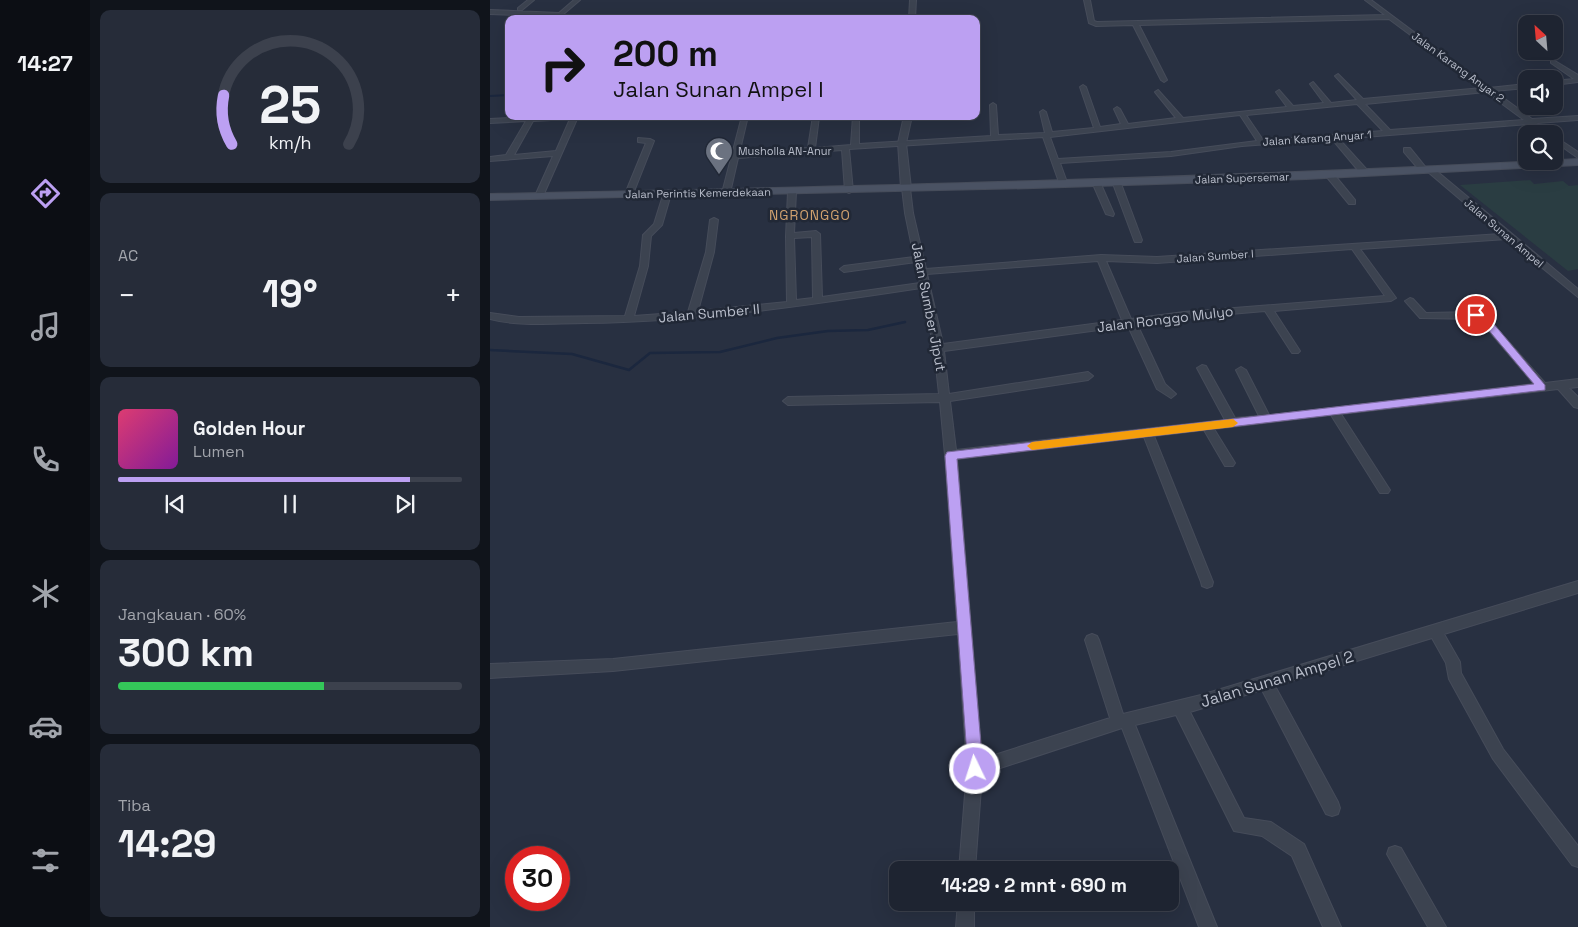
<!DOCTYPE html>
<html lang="id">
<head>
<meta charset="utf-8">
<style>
  :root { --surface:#1e2431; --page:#262c39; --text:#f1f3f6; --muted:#a1a4ab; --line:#3c414d; --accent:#bca0f2 }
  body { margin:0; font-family:"Space Grotesk",sans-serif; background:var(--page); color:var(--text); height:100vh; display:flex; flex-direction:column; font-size:19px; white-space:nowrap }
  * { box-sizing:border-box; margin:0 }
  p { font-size:16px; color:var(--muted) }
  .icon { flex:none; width:28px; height:28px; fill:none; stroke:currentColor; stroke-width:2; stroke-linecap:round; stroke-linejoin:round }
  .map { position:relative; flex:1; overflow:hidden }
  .drawer { display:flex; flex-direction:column; gap:10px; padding:10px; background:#10141b; width:400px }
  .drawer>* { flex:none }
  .banner { position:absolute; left:15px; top:15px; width:475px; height:105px; border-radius:10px; box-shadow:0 5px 20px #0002,0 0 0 1px var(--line); background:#bca0f2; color:#111; overflow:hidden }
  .needle { width:32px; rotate:334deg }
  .controls { position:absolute; left:1028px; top:15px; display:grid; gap:10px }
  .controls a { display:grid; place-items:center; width:45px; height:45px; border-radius:10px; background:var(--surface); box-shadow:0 5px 20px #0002,0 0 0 1px var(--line); font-size:25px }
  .speed { position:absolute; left:15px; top:846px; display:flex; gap:10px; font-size:25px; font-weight:700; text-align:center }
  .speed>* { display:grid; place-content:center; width:65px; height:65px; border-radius:50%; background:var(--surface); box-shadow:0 5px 20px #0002,0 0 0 1px var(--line); line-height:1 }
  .speed .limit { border:8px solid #d22; background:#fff; color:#111 }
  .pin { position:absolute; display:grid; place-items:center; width:42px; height:42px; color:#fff; margin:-21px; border:2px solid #fff; border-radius:50%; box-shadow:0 1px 5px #0007 }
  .me { position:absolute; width:55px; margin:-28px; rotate:356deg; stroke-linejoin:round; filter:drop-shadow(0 0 4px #0008) }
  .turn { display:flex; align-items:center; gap:18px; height:105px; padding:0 25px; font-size:22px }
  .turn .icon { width:65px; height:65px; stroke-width:2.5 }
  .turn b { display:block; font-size:35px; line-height:42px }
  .big { font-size:38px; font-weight:800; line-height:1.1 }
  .drawer .tile { flex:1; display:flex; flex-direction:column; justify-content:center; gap:8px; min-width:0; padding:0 18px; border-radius:10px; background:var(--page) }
  .drawer .dial { align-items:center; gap:0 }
  .dial svg { height:130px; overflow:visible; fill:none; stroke:var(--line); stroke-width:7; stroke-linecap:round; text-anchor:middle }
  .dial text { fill:var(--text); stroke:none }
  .song { display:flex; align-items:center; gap:15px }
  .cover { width:60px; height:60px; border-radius:8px; background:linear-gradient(135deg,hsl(340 70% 55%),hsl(290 70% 35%)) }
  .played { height:5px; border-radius:2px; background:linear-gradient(90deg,var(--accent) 85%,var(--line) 85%) }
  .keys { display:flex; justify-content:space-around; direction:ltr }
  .heat { display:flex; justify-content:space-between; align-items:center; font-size:28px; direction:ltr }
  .charge { height:8px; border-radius:4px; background:linear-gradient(90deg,#34c759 60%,var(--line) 0) }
  .trip { position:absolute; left:399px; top:861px; width:290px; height:50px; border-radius:10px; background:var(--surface); box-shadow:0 5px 20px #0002,0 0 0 1px var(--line); font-weight:800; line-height:50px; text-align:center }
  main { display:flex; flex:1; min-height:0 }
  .tabs { display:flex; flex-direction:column; width:90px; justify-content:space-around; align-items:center; background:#0c0e14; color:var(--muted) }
  .tabs .icon { width:35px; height:35px }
  .tabs .on { color:var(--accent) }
  .tabs b { font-size:22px; color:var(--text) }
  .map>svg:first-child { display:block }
</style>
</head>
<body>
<main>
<nav class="tabs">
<b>14:27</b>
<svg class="icon on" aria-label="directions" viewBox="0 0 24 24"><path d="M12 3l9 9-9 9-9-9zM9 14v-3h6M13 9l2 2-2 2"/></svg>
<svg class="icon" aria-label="music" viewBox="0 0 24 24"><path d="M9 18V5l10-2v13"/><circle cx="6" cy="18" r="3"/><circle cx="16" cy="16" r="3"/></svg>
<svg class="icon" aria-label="phone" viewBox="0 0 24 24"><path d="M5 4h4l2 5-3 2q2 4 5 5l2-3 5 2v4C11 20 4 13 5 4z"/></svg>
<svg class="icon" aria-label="climate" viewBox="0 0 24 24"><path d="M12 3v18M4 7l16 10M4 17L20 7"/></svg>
<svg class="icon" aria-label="car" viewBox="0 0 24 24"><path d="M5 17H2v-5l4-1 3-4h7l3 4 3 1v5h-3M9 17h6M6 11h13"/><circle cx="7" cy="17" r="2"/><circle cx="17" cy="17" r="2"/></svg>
<svg class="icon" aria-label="filters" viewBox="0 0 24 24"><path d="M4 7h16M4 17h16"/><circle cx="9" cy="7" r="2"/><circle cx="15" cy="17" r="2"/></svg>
</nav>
<section class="drawer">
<div class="tile dial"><svg viewBox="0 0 100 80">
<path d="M14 69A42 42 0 1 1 86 69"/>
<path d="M14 69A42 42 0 0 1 9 39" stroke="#bca0f2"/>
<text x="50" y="56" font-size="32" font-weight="700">25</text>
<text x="50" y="72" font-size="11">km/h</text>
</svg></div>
<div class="tile"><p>AC</p>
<div class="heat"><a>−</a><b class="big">19°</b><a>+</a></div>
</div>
<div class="tile">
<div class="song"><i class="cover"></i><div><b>Golden Hour</b><p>Lumen</p></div></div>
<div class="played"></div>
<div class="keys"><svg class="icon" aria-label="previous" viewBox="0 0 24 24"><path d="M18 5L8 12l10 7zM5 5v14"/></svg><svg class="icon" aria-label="pause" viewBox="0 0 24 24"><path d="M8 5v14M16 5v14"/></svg><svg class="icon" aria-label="next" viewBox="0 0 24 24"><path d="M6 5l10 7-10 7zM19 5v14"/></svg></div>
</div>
<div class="tile"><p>Jangkauan · 60%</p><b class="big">300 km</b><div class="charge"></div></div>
<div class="tile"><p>Tiba</p><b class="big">14:29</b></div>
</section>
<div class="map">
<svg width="1088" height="927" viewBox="0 0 1088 927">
  <rect width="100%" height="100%" fill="#283041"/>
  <path fill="#2a3d42" d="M 1040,180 L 1044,184 L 1073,181 L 1079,186 L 1088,185 L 1088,269 L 1078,271 L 970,185 Z"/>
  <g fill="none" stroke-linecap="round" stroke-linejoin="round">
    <path stroke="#1b273e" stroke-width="2" d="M 0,96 L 19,95"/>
    <path stroke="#1b273e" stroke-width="2.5" d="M 0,350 L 82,354 L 139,370 L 160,353 L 230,352 L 287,338 L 338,331 L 378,330 L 415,322"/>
    <g stroke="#464c5a" stroke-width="2">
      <path id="minor" d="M 38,0 L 44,0 L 32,10 L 28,10 L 28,8 Z
        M 84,0 L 90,0 L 70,17 L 0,14 L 0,10 L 69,13 Z
        M 594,0 L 600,0 L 604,21 L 607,22 L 895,15 L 875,0 L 881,0 L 999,88 L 1036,84 L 1036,88 L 1004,91 L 1042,119 L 1088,116 L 1088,120 L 1047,123 L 1060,134 L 1052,134 L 1039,124 L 849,139 L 878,171 L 879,173 L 875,175 L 872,175 L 842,139 L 752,146 L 681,156 L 570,163 L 578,185 L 574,187 L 570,185 L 553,137 L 359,149 L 363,191 L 359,193 L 355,191 L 352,150 L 248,158 L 240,193 L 236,195 L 232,193 L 252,116 L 258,116 L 249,154 L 318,148 L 323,116 L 329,117 L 325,148 L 361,145 L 363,116 L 369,116 L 369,144 L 501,136 L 500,105 L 503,103 L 506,105 L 508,135 L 555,133 L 550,112 L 553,110 L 556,112 L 562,132 L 604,128 L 590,87 L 593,85 L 596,87 L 610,127 L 631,124 L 624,109 L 627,107 L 630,109 L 638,124 L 686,118 L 665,92 L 668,90 L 693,118 L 797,107 L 786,92 L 789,90 L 803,106 L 834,103 L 820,84 L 823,82 L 841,103 L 867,100 L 846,77 L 845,76 L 848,74 L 873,99 L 992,88 L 899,19 L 649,25 L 677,80 L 674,82 L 671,80 L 643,25 L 606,26 L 599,23 ZM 996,92 L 1034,120 L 900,130 L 875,104 ZM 867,104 L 893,131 L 773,140 L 756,115 ZM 750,115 L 767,141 L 681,152 L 568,159 L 560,137 Z
        M 1061,61 L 1065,61 L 1088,75 L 1088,82 L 1064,85 L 1064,81 L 1084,79 L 1061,63 Z
        M 54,116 L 104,116 L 87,119 L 53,196 L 49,198 L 45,196 L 63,156 L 0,161 L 0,157 L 16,155 L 36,121 L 0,123 L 0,119 ZM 80,119 L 66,151 L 24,155 L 43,121 Z
        M 1064,136 L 1088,152 L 1088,158 L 1064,141 Z
        M 148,138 L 160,139 L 164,141 L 143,194 L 139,196 L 135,194 L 156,143 L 148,142 Z
        M 914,148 L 920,148 L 937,169 L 943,168 L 1088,289 L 1088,297 L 1017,239 L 870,249 L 906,298 L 901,301 L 784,311 L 810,351 L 808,353 L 802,353 L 775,311 L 694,318 L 647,324 L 675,384 L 686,394 L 681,398 L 667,389 L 638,326 L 454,351 L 459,394 L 598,372 L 603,376 L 598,380 L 460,401 L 466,450 L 735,420 L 707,368 L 712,365 L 716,366 L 745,418 L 769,416 L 746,370 L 751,367 L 756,370 L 779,415 L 1044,384 L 989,319 L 930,318 L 915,301 L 920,298 L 923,299 L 936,313 L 986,312 L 995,315 L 1055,383 L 1088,379 L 1088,387 L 1079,388 L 1088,397 L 1088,408 L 1084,407 L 1068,389 L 851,414 L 898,487 L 900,490 L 898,493 L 890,493 L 841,415 L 724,429 L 745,463 L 743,466 L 735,466 L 714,430 L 664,436 L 723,582 L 722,586 L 717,588 L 712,586 L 711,582 L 654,437 L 467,459 L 492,759 L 620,718 L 595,640 L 597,636 L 602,634 L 607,636 L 609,640 L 633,714 L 711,695 L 1088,581 L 1088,593 L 954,634 L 970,662 L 971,673 L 1013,749 L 1088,846 L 1088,867 L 1082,865 L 1003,759 L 959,679 L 956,663 L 942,638 L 785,686 L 848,802 L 850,808 L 848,814 L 842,816 L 836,814 L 772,690 L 700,712 L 754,818 L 781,822 L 814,844 L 851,927 L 833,927 L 802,856 L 772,836 L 744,831 L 686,715 L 645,725 L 727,927 L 709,927 L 632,728 L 492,774 L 485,870 L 469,870 L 477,769 L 468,634 L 123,671 L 0,678 L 0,664 L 123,659 L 467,622 L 455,455 L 450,402 L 298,405 L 293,401 L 298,397 L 449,394 L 444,348 L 431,288 C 319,305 207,322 95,323 C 64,323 31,327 0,319 L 0,313 L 29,317 L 135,316 L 150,266 L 153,235 L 164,224 L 174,192 L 181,194 L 172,225 L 161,236 L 158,266 L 144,316 L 198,312 L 216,252 L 220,220 L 224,218 L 228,220 L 224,252 L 208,311 L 297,302 L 296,236 L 298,192 L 302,190 L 306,192 L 304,233 L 326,231 L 330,234 L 332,297 L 430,283 L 426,262 L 354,272 L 350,269 L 354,266 L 424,257 L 415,213 L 412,188 L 416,186 L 420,188 L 423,213 L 436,269 L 611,255 L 667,257 L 1011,234 L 938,172 L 932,173 L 914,152 ZM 322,237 L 323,298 L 306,300 L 304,238 ZM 862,249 L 895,296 L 694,312 L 641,319 L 616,261 L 667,263 ZM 608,261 L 632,320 L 453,344 L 437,274 Z
        M 836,172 L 842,172 L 865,200 L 865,204 L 859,204 L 836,176 Z
        M 623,179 L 630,181 L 652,240 L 651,242 L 645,242 L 644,240 L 622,181 Z
        M 603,180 L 610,182 L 624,214 L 623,216 L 616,214 L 602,182 Z
        M 905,846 L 911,848 L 956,927 L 938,927 L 897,854 L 899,848 Z
        M 468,902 L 484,902 L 484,927 L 466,927 Z"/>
    </g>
    <g stroke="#464c5a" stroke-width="2">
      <path id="tertiary" d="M 420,0 L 426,0 L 425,19 L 419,19 Z
        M 414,116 L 422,116 L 416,143 L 421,188 L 416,191 L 411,188 L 408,143 Z"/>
    </g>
    <g stroke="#464c5a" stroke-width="2">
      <path id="secondary" d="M 1088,159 L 1088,165 L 816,179 L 544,188 L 0,200 L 0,194 C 363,187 728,178 1088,159 Z"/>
    </g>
    <use href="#minor" fill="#3c4350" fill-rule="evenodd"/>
    <use href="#tertiary" fill="#3c4350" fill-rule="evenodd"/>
    <use href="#secondary" fill="#4a5263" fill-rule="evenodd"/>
  </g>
  <path fill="#bca0f2" stroke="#7a689d" d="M 986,312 L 995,315 L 1003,323 L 1055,385 L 1055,390 L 467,459 L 493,769 L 491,774 L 485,777 L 480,774 L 478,769 L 455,456 L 457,452 L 1044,384 L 996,327 C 992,323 985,319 981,315 Z"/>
  <path fill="#f59e0b" d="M 743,419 L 748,423 L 743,427 L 542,450 L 537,446 L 542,442 Z"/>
  <defs>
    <g id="mosque-pin" transform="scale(1.4375)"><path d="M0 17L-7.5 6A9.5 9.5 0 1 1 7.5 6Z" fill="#6b7280" stroke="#212836"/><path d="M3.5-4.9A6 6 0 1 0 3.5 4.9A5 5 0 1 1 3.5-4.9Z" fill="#fff"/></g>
  </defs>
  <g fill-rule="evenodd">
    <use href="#mosque-pin" x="229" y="151"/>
  </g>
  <g text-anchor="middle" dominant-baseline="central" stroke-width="5" stroke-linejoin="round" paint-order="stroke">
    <g font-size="11" fill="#b9becb" stroke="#212836">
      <text transform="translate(968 67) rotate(36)">Jalan Karang Anyar 2</text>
      <text transform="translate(827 138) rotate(-4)">Jalan Karang Anyar 1</text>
      <text transform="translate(752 178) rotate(-2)">Jalan Supersemar</text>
      <text transform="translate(208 193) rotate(-1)">Jalan Perintis Kemerdekaan</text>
      <text transform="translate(1014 233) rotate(40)">Jalan Sunan Ampel</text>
      <text transform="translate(725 256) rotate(-4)">Jalan Sumber I</text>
    </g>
    <g font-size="11" fill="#b9becb" stroke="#212836" text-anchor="start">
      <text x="248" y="151">Musholla AN-Anur</text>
    </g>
    <g font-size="14" letter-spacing="1" fill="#d0a16f" stroke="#212836">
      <text x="320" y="215">NGRONGGO</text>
    </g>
    <g font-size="14" fill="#b9becb" stroke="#212836">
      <text transform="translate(439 307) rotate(79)">Jalan Sumber Jiput</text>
      <text transform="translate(219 313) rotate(-5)">Jalan Sumber II</text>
      <text transform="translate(675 319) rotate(-7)">Jalan Ronggo Mulyo</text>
    </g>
    <g font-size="16" fill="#b9becb" stroke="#212836">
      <text transform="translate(787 679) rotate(-17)">Jalan Sunan Ampel 2</text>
    </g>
  </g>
</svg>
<div class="controls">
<a><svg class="needle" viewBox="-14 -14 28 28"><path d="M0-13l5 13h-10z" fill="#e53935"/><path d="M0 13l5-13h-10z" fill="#a1a4ab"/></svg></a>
<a><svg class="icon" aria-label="sound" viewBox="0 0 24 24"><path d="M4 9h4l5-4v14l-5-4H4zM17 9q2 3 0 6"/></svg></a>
<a><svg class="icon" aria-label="search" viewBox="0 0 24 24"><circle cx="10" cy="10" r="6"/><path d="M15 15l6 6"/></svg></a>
</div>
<div class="speed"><div class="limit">30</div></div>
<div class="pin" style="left:986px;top:315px;background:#d93025"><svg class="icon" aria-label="arrive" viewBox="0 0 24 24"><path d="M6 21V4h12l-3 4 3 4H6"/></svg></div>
<svg class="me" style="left:485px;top:769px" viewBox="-20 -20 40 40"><circle r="17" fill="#bca0f2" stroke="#fff" stroke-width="3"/><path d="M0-11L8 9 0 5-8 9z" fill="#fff"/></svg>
<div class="trip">14:29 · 2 mnt · 690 m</div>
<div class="banner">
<div class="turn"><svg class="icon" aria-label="right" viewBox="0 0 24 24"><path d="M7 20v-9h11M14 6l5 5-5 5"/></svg><div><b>200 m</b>Jalan Sunan Ampel I</div></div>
</div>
</div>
</main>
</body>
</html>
